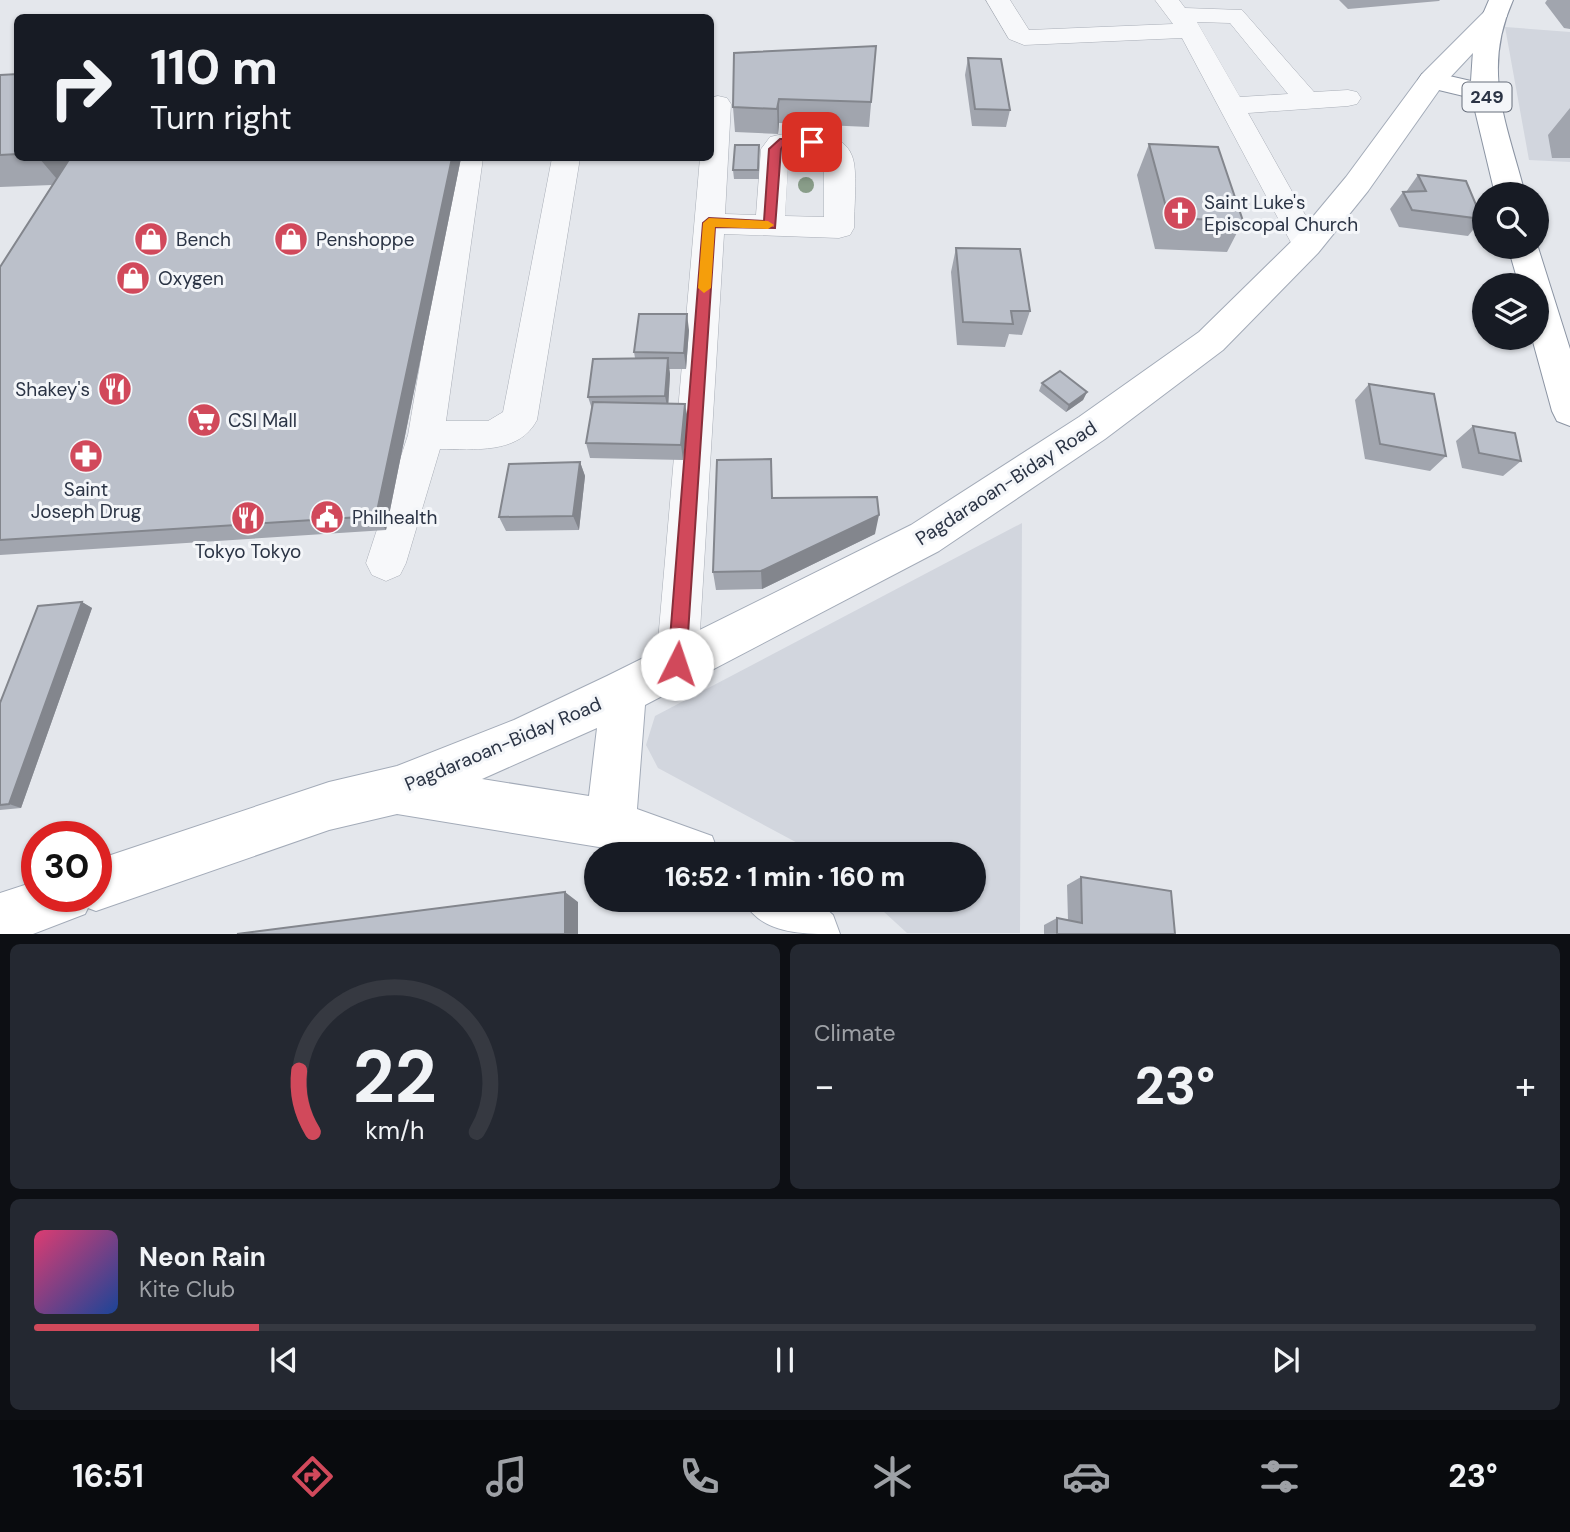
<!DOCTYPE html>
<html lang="en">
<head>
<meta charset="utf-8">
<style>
  :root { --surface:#171b24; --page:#242831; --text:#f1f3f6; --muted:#9ea1a6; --line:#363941; --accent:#d1495b }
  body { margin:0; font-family:"DM Sans",sans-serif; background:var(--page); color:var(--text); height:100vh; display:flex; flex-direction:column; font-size:26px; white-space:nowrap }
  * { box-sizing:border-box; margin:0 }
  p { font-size:23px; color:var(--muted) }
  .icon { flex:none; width:38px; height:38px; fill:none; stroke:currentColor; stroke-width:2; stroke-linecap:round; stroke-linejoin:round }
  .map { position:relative; height:934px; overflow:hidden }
  .sheet { display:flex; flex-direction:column; gap:10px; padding:10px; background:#0d0f14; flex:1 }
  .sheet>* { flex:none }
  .top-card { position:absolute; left:14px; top:14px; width:700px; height:147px; border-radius:10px; box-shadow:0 2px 5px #0004; background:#171b24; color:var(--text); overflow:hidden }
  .fabs { position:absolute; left:1472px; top:182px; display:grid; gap:14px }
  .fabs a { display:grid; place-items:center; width:77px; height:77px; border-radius:50%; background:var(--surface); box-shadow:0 2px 5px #0004; font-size:35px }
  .speed { position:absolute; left:21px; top:821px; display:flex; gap:14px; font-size:35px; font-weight:700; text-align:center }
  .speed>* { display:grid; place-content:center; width:91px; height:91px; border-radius:50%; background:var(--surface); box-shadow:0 2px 5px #0004; line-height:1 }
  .speed .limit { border:10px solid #d22; background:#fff; color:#111 }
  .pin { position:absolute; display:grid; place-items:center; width:60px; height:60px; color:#fff; margin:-30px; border-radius:14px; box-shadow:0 4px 10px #0006 }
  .me { position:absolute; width:77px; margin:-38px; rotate:4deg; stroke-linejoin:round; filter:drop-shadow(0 0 5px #0008) }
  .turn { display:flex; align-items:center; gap:24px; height:147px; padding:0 21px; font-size:32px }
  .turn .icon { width:91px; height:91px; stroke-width:2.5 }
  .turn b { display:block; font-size:49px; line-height:60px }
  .big { font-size:52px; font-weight:800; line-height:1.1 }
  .sheet .card { flex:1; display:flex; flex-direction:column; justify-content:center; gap:10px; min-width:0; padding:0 24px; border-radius:10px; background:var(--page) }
  .sheet .dial { align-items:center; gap:0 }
  .dial svg { height:182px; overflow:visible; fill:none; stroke:var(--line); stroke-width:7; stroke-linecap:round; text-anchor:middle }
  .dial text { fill:var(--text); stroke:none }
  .song { display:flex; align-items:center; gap:21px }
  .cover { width:84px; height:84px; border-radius:10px; background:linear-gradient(135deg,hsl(340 70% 55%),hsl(220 70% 35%)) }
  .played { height:7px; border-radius:4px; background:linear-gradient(90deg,var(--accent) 15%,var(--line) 15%) }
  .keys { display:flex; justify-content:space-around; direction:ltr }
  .heat { display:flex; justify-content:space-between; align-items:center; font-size:38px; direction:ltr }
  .sheet .tiles { flex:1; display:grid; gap:10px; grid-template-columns:1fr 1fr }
  .card:last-child { grid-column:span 2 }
  .trip { position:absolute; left:584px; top:842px; width:402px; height:70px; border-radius:35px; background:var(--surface); box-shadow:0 2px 5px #0004; font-weight:800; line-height:70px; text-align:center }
  .tabs { display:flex; height:112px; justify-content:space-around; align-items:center; background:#090b0e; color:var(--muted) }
  .tabs .icon { width:49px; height:49px }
  .tabs .on { color:var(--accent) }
  .tabs b { font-size:32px; color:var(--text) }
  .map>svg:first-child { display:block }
</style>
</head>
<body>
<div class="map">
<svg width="1570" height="934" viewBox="0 0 1570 934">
  <rect width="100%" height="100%" fill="#e4e7ec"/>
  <path fill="#d2d6de" d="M 1505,27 L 1570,32 L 1570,162 L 1529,160 Z
    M 1022,523 L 1020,933 L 907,933 L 871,900 L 975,900 L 975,854 L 818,854 L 658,768 L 646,745 L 655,716 Z"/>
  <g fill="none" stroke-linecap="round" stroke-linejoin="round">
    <g stroke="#a9aeb7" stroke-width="1">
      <path id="minor" d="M 986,0 L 1010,0 L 1029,30 L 1173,24 L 1155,0 L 1179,0 L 1185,8 L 1242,10 L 1314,92 L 1348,90 L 1357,92 L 1361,98 L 1357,104 L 1348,106 L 1248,113 L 1322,245 L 1318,252 L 1307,255 L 1296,252 L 1182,38 L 1024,45 L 1009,39 ZM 1197,22 L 1230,23 L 1288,94 L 1240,97 Z
        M 718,96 L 727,98 L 731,104 L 725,214 L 756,215 L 761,149 L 770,137 C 796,130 848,126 854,163 C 857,183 854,207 854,228 L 850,235 L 839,238 L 724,234 L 698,664 L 692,678 L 677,684 L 662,678 L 656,664 L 700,158 L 710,158 L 710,98 ZM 789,150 L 814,150 L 824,157 L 824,217 L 785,216 Z
        M 455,158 L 483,158 L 446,421 L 488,421 L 503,412 L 552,158 L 580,158 L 537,420 C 519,455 473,449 440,449 L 406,563 L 400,575 L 386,581 L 372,575 L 366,563 L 408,435 Z"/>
    </g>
    <g stroke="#a3abb8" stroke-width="2">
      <path id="major" d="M 1494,8 L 1503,11 L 1507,16 L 1503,21 L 1442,86 L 1368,191 L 1318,253 L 1223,350 L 1105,439 L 939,551 L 645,705 L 637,809 L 712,836 L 719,854 L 626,854 L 611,849 L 397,814 L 329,830 L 96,911 L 88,908 L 85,914 L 33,934 L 0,934 L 0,893 L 37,881 L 37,896 L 96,896 L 96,860 L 329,782 L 397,766 L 514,720 L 607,676 L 911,525 L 1079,417 L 1199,332 L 1296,237 L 1346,177 L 1422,74 L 1485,11 ZM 597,728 L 589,796 L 482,779 Z
        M 743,900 L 816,900 L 833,915 L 840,934 C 800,934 761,934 743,900 Z"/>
    </g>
    <g stroke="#8b94a3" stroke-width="2">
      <path id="highway" d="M 1489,0 L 1513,0 C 1481,72 1507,123 1525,194 L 1495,194 L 1472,98 L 1422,86 L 1418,80 L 1422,74 L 1432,72 L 1471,81 L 1474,35 Z
        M 1536,241 L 1570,349 L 1570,426 L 1557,421 L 1552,411 L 1532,338 L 1536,338 L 1536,285 L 1519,285 L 1508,247 L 1536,247 Z"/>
    </g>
    <use href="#minor" fill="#f7f8fa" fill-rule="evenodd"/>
    <use href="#major" fill="#fff" fill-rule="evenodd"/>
    <use href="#highway" fill="#fff" fill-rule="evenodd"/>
  </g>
  <circle fill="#899d89" cx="806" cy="185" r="8"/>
  <path fill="#a1a5ae" d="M 1339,0 L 1440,0 L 1439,1 L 1348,9 Z
    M 1547,0 L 1570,0 L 1570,29 L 1564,28 L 1545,3 Z
    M 876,46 L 869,127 L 779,123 L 778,134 L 735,132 L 733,107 Z
    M 968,58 L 1010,110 L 1006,127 L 972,126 L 965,75 Z
    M 18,74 L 18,158 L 461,158 L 386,530 L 0,555 L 0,267 L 52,185 L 0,187 L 0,75 Z
    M 1570,108 L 1570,158 L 1552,158 L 1548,135 Z
    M 1149,144 L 1243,221 L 1227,252 L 1155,249 L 1137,175 Z
    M 759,145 L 759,179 L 734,179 L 733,170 Z
    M 1418,175 L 1482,219 L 1468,236 L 1399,227 L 1390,209 L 1403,192 L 1406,192 Z
    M 956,248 L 1030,311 L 1022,335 L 1009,334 L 1005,347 L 957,345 L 951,272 Z
    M 689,330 L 686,369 L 669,369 L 670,374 L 668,403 L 688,419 L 683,460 L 590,458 L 586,443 L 592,409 L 588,397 L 635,358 L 634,352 Z
    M 1042,383 L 1087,392 L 1083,400 L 1066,412 L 1039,391 Z
    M 1369,384 L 1446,456 L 1430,471 L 1365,459 L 1355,400 Z
    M 1473,426 L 1521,461 L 1503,476 L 1462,468 L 1456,441 Z
    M 580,462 L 585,476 L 579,530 L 506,531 L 499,517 Z
    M 772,498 L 875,534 L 762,589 L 716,590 L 713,572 Z
    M 82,602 L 92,608 L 21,808 L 0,810 L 0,703 Z
    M 1081,877 L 1175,934 L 1044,934 L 1044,925 L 1057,918 L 1068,920 L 1067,885 Z"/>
  <path fill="#83868d" d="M 779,99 L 779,123 L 778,134 L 777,109 Z
    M 39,158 L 79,158 L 62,185 Z
    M 452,158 L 461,158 L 386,530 L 376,516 Z
    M 687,314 L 689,330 L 686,369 L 684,353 Z
    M 668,358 L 670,374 L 668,411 L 665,396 Z
    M 1087,392 L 1083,400 L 1066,412 L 1069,405 Z
    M 685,404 L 688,419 L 683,460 L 681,445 Z
    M 580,462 L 585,476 L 579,530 L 573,516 Z
    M 879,515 L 875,534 L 762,589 L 761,571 Z
    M 82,602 L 92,608 L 21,808 L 9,804 Z
    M 565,892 L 578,902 L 578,934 L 565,934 Z"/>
  <path fill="#bbc0ca" stroke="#83868d" stroke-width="2" d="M 876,46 L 871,102 L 779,99 L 777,109 L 733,107 L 734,53 Z
    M 968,58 L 1001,59 L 1010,110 L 975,109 Z
    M 18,74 L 18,154 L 0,155 L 0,75 Z
    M 1149,144 L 1218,147 L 1243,221 L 1169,218 Z
    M 735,145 L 759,145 L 758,170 L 733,170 Z
    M 70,158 L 452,158 L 376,516 L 0,540 L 0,267 Z
    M 1418,175 L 1466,181 L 1482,219 L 1412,210 L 1403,192 L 1426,191 Z
    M 956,248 L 1020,249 L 1030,311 L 1011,311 L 1013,324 L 963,322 Z
    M 639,314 L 687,314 L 684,353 L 634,352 Z
    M 668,358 L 665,396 L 588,397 L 593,359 Z
    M 1060,371 L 1087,392 L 1069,405 L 1042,383 Z
    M 1369,384 L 1434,394 L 1446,456 L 1380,444 Z
    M 593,402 L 685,404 L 681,445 L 586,443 Z
    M 1473,426 L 1515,433 L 1521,461 L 1479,453 Z
    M 771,459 L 772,498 L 877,497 L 879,515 L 761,571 L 713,572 L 717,460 Z
    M 580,462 L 573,516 L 499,517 L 509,464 Z
    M 82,602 L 9,804 L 0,805 L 0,703 L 38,606 Z
    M 1081,877 L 1171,891 L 1175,934 L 1057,934 L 1057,918 L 1082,923 Z
    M 565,892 L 565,934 L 237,934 Z"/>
  <path fill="#d1495b" stroke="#882f3b" stroke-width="2" d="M 812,139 L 818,142 L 816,145 L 783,146 L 781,149 L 775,228 L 715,227 L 686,664 L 684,670 L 677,673 L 671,670 L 668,664 L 703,223 L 709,218 L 764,221 L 769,149 L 780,139 Z"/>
  <path fill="#f59e0b" d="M 709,218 L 768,221 L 774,225 L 768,229 L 715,227 L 711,288 L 704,293 L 698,288 L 703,223 Z"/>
  <defs>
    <g id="church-disc" transform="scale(1.75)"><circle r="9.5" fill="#d1495b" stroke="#f4f6f9"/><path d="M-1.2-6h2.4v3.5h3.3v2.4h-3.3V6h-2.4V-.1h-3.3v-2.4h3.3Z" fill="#fff"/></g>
    <g id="shop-disc" transform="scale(1.75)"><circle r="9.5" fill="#d1495b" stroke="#f4f6f9"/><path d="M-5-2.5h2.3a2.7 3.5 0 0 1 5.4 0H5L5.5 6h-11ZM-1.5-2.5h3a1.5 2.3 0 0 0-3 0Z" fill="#fff"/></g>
    <g id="restaurant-disc" transform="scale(1.75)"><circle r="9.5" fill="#d1495b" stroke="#f4f6f9"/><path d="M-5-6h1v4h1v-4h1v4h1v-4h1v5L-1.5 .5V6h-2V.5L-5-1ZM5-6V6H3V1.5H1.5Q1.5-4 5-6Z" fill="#fff"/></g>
    <g id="supermarket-disc" transform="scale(1.75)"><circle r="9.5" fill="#d1495b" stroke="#f4f6f9"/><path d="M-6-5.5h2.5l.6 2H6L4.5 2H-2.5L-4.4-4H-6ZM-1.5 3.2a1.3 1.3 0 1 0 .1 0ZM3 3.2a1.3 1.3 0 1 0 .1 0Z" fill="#fff"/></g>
    <g id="pharmacy-disc" transform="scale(1.75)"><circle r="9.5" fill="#d1495b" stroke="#f4f6f9"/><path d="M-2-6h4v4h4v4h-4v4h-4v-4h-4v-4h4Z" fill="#fff"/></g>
    <g id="civic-disc" transform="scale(1.75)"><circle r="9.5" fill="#d1495b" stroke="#f4f6f9"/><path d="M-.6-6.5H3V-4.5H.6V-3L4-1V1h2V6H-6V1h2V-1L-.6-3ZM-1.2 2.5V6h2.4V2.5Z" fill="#fff"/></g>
  </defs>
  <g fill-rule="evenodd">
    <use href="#church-disc" x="1180" y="213"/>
    <use href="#shop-disc" x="151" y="239"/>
    <use href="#shop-disc" x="291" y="239"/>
    <use href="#shop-disc" x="133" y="278"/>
    <use href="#restaurant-disc" x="115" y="389"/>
    <use href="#supermarket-disc" x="204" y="420"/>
    <use href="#pharmacy-disc" x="86" y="456"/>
    <use href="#civic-disc" x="327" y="517"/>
    <use href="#restaurant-disc" x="248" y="518"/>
  </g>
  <g text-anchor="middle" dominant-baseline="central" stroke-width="6" stroke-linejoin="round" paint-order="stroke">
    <rect fill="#f4f6f9" stroke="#676e7b" stroke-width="2" x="1462.5" y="82.5" width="49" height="29" rx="5"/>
    <g font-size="18" font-weight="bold" fill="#2b3445">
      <text x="1487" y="97">249</text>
    </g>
    <g font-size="19" fill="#2b3445" stroke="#f4f6f9" text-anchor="start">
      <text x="1204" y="202">Saint Luke's<tspan x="1204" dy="22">Episcopal Church</tspan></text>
      <text x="176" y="239">Bench</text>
      <text x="316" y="239">Penshoppe</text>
      <text x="158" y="278">Oxygen</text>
      <text x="90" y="389" text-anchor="end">Shakey's</text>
      <text x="228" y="420">CSI Mall</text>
      <text x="86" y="489" text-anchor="middle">Saint<tspan x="86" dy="22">Joseph Drug</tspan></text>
      <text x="352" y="517">Philhealth</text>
      <text x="248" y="551" text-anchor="middle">Tokyo Tokyo</text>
    </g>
    <g font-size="19" fill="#2b3445" stroke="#f4f6f9">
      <text transform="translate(1006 483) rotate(-33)">Pagdaraoan-Biday Road</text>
      <text transform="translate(503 744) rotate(-23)">Pagdaraoan-Biday Road</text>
    </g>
  </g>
</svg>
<div class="fabs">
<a><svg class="icon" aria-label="search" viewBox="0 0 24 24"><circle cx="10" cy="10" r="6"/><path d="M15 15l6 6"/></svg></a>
<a><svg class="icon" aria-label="layers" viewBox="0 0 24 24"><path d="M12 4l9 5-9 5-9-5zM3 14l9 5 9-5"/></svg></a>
</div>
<div class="speed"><div class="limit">30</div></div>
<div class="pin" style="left:812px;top:142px;background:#d93025"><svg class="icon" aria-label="arrive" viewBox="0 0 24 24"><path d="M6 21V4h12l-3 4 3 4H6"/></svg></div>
<svg class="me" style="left:677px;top:664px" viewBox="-20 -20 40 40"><circle r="19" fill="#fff"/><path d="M0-13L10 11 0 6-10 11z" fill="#d1495b"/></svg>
<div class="trip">16:52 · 1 min · 160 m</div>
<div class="top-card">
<div class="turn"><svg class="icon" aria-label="right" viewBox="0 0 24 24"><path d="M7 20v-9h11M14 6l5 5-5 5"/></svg><div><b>110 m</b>Turn right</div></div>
</div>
</div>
<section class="sheet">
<div class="tiles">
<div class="card dial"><svg viewBox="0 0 100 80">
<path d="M14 69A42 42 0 1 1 86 69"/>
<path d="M14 69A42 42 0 0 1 8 42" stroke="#d1495b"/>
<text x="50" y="56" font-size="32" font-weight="700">22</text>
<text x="50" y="72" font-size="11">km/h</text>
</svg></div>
<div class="card"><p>Climate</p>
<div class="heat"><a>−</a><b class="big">23°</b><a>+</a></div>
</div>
<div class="card">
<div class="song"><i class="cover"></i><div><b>Neon Rain</b><p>Kite Club</p></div></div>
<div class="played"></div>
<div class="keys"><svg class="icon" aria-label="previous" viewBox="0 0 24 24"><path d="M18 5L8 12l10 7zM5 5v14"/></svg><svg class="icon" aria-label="pause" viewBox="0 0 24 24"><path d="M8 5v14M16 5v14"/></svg><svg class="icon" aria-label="next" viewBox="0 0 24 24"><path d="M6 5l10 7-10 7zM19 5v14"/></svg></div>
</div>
</div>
</section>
<nav class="tabs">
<b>16:51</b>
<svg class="icon on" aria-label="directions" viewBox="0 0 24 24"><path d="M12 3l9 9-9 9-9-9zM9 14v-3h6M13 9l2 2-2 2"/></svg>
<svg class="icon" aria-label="music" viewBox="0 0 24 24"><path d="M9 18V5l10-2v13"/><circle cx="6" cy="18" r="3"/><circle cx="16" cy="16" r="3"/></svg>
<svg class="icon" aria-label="phone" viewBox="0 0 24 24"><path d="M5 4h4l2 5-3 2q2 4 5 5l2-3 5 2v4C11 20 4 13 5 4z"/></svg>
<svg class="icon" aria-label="climate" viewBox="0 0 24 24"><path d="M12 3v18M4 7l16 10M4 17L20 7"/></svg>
<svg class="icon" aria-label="car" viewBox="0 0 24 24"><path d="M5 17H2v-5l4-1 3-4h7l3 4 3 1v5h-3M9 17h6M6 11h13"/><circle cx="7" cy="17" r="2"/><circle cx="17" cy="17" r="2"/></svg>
<svg class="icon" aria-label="filters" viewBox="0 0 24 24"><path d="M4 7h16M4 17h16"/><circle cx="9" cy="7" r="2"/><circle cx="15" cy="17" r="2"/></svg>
<b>23°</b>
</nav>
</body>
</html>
